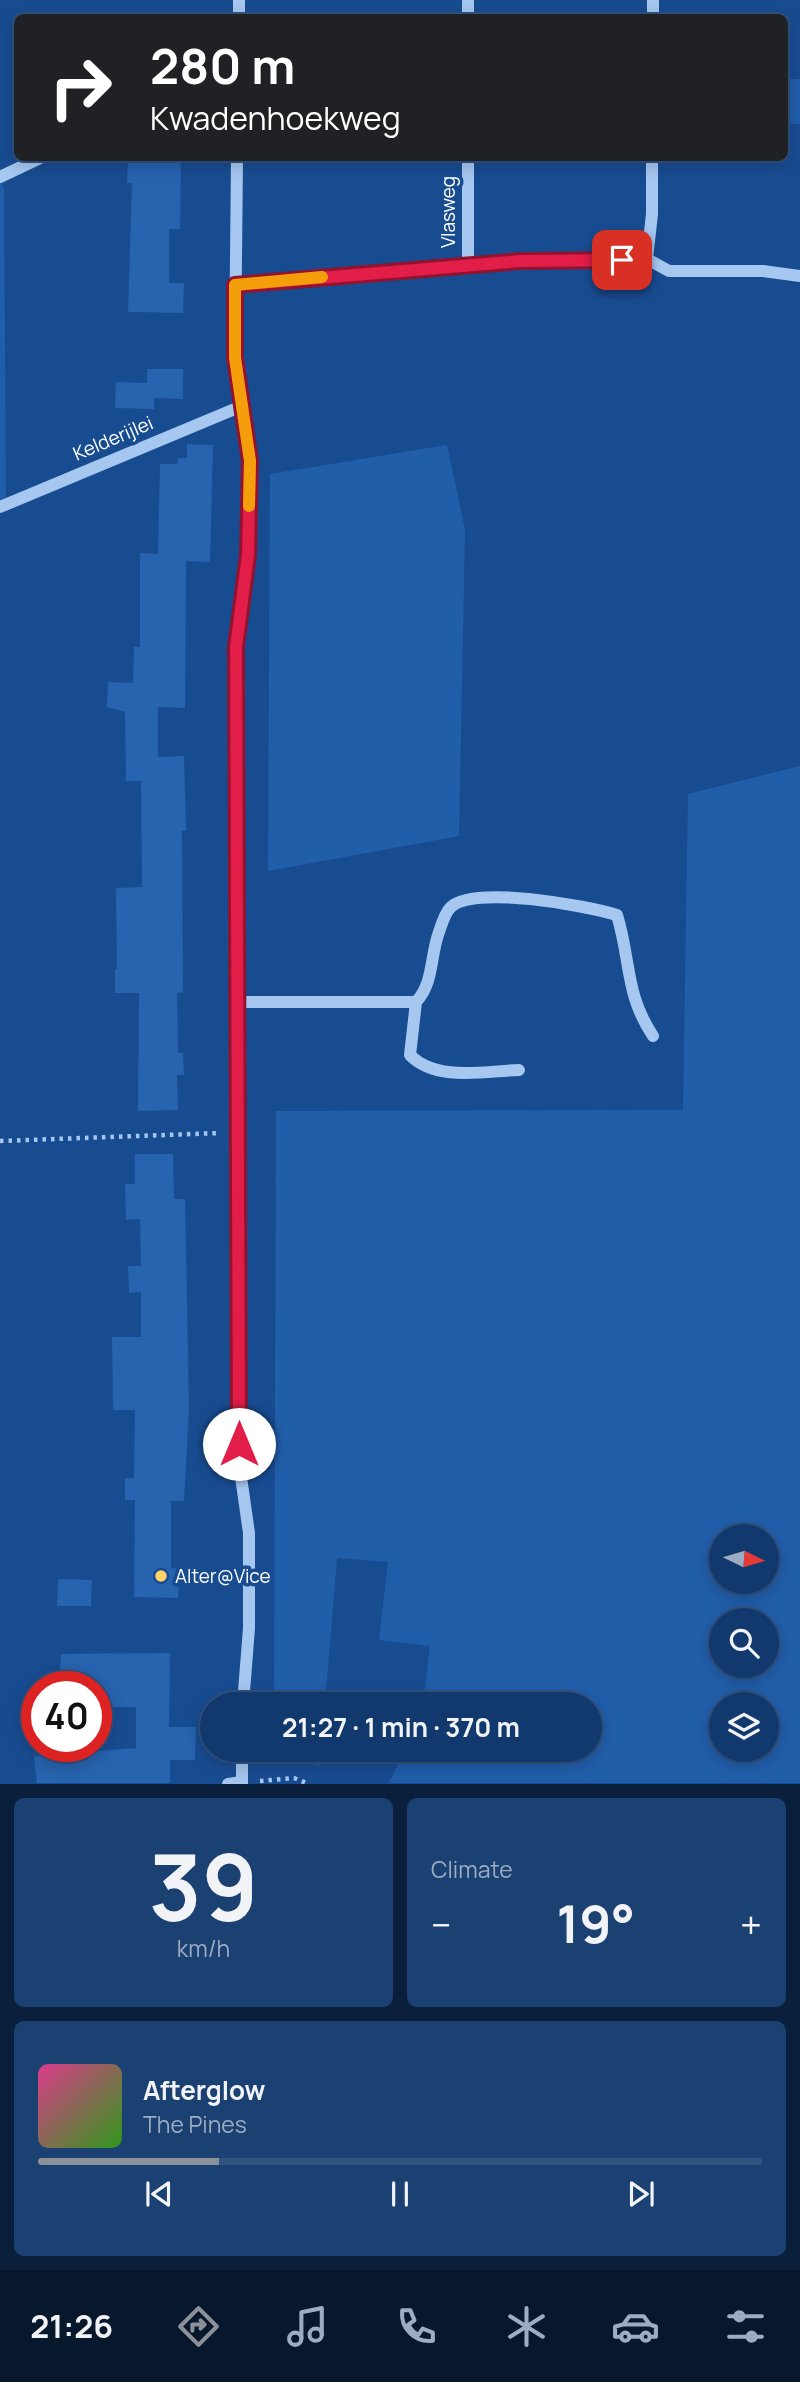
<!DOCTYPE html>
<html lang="en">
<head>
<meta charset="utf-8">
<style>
  :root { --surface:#12396d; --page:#1b4072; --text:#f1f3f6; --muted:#9cacc2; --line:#315380; --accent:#8c9099 }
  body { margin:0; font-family:Manrope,sans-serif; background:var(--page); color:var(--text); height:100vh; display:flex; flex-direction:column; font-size:26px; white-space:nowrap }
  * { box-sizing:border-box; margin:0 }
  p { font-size:23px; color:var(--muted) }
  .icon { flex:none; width:38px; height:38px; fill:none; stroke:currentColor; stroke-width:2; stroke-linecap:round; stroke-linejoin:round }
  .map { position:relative; height:1784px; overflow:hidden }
  .side { display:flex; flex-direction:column; gap:14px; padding:14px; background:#0a1f3c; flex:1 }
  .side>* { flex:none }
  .banner { position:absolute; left:14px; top:14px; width:774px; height:147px; border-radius:10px; box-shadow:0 4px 18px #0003,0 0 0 2px var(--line); background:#202124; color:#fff; overflow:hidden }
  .needle { width:46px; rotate:95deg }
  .tools { position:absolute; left:709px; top:1524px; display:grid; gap:14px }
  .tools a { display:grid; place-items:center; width:70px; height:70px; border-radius:50%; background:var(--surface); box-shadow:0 4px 18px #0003,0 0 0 2px var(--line); font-size:35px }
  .speed { position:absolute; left:21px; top:1671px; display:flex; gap:14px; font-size:35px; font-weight:700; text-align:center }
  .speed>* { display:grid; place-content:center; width:91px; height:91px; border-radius:50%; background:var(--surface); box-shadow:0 4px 18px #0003,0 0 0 2px var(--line); line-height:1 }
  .speed .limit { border:10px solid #d22; background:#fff; color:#111 }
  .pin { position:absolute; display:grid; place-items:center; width:60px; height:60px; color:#fff; margin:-30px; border-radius:14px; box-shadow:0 4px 10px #0006 }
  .me { position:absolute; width:77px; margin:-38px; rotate:0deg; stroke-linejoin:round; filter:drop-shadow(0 0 5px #0008) }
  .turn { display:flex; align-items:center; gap:24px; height:147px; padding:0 21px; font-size:32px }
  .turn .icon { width:91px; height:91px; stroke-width:2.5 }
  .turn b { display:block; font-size:49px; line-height:60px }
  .big { font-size:52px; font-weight:700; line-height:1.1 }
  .side .tile { flex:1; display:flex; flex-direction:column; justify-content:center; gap:10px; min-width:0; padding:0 24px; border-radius:10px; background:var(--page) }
  .side .dial { align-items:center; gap:0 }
  .dial b { font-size:91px; line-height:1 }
  .song { display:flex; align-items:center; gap:21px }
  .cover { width:84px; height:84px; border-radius:10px; background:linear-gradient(135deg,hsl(330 70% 55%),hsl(110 70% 35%)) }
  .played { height:7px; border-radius:4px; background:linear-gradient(90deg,var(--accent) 25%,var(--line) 25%) }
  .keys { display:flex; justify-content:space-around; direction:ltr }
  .heat { display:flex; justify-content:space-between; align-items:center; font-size:38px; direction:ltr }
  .side .tiles { flex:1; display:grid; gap:14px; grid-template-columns:1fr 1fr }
  .tile:last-child { grid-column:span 2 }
  .trip { position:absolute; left:200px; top:1692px; width:402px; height:70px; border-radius:35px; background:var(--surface); box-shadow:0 4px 18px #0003,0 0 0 2px var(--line); font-weight:700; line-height:70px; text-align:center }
  .dock { display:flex; height:112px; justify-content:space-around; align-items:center; background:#07172c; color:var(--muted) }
  .dock .icon { width:49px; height:49px }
  .dock .on { color:var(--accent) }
  .dock b { font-size:32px; color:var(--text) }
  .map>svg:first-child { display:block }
</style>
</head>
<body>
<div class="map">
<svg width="800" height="1784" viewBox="0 0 800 1784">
  <rect width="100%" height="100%" fill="#184c91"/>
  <path fill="#215eaa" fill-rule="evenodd" d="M 784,79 L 800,79 L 800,124 L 784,124 Z
    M 0,177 L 4,190 L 6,504 L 0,507 Z
    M 447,445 L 465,530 L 459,836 L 268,871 L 270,474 Z
    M 800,766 L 800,1783 L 389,1783 L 405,1750 L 590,1750 L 590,1704 L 423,1704 L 430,1646 L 379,1640 L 388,1562 L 337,1558 L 325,1704 L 274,1704 L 276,1111 L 683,1110 L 688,794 ZM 766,1536 L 766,1582 L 721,1582 L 721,1536 ZM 766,1620 L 766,1666 L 721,1666 L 721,1620 ZM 766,1704 L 766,1750 L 721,1750 L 721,1704 Z
    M 274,1750 L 321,1750 L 319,1766 L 274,1752 Z"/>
  <path fill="#2763af" d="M 128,158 L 181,158 L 180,229 L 169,229 L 169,283 L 184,283 L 183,313 L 128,312 L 132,183 L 127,183 Z
    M 147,369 L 183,369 L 183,399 L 154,398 L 154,409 L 115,408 L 116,382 L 147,383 Z
    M 187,444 L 213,445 L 210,562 L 186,561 L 185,708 L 158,707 L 158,757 L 184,756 L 186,831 L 182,831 L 183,992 L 177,993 L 178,1053 L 183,1053 L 184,1075 L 177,1075 L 178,1110 L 138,1111 L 139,993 L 115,993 L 115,969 L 117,969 L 116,888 L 142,887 L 141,781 L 126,781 L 125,712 L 107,707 L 108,682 L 133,683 L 134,647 L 140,647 L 140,553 L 158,554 L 160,464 L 177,464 L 178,458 L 187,458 Z
    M 135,1154 L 173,1154 L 174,1199 L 185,1199 L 189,1409 L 184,1501 L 171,1501 L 171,1568 L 179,1569 L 178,1598 L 134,1597 L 135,1500 L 125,1500 L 125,1478 L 134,1478 L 135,1410 L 113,1410 L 112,1337 L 141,1337 L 141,1292 L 129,1293 L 128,1266 L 141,1266 L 140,1219 L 126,1220 L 125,1184 L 135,1184 Z
    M 58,1579 L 92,1580 L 91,1606 L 57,1606 Z
    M 170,1653 L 169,1727 L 196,1727 L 195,1760 L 170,1760 L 170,1783 L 37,1783 L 34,1756 L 136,1748 L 136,1707 L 96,1707 L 96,1687 L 59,1687 L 61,1654 Z"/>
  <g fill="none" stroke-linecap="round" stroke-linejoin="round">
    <path stroke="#a6c7f0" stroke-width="4.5" stroke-dasharray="3.5 5" stroke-linecap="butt" d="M 0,1141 L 220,1133
      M 260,1781 L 294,1778 L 309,1784"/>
    <path stroke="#a6c7f0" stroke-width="12" d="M 468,0 L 468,18
      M 239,18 L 239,0
      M 653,18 L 653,0
      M 237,158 L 235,358 L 250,461 L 248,555 L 236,647 L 240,1470 L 249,1533 L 249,1628 L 243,1704
      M 468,158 L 468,267
      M 0,177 L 40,158
      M 647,259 L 652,214 L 652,158
      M 235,285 L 521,261 L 647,259 L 669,271 L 763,271 L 800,276
      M 0,507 L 242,406
      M 238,1002 L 416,1002 C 434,983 430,956 439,932 C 441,926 445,913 450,908 C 471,884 588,906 617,915 C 631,961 625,994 653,1036
      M 416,1002 L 410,1055 C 436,1082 485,1071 519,1070
      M 228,1784 L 242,1782
      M 242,1784 L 242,1750"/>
  </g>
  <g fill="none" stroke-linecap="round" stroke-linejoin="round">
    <g stroke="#92132f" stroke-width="18">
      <path id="route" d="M 239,1444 L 236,647 L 248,555 L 250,461 L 235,358 L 235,285 L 521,261 L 622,260"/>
    </g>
    <use href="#route" stroke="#e11d48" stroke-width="12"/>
    <path stroke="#f59e0b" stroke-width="12" d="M 249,506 L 250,461 L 235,358 L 235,285 L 322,277"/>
  </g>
  <circle fill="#ffd365" stroke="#184c91" stroke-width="2.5" cx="161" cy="1576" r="7"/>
  <g text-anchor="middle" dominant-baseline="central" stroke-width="7" stroke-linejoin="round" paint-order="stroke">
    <g font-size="19" fill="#fff" stroke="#184c91">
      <text transform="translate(448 212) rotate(-90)">Vlasweg</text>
      <text transform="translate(113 438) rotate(-23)">Kelderijlei</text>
    </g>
    <g font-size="19" fill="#fff" stroke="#184c91" text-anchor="start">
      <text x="175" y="1576">Alter@Vice</text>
    </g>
  </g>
</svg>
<div class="tools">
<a><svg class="needle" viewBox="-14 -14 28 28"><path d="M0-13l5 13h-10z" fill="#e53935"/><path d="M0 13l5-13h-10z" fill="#9cacc2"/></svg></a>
<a><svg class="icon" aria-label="search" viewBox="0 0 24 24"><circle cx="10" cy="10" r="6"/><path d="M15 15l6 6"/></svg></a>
<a><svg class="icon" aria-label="layers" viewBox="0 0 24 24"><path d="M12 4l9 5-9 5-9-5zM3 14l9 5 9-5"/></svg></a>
</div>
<div class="speed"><div class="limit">40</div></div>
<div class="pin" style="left:622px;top:260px;background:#d93025"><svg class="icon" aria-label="arrive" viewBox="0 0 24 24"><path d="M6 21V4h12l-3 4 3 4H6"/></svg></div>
<svg class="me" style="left:239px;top:1444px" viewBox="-20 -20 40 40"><circle r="19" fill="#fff"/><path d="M0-13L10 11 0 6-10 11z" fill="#e11d48"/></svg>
<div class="trip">21:27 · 1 min · 370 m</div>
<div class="banner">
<div class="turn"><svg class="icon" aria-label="right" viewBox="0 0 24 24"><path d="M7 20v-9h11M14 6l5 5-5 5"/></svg><div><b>280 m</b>Kwadenhoekweg</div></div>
</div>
</div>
<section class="side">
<div class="tiles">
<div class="tile dial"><b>39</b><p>km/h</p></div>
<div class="tile"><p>Climate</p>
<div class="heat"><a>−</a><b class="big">19°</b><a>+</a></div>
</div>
<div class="tile">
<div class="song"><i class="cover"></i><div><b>Afterglow</b><p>The Pines</p></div></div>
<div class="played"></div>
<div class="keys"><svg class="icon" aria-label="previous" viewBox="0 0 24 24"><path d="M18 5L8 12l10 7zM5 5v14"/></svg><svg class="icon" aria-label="pause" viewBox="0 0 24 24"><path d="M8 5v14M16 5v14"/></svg><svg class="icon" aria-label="next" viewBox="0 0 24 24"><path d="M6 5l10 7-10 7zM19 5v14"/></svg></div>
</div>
</div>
</section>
<nav class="dock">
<b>21:26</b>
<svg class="icon on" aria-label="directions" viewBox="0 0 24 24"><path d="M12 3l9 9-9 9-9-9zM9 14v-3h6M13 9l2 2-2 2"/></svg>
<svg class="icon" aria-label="music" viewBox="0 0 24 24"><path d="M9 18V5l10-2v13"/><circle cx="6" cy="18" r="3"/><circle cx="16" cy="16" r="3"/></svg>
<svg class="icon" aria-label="phone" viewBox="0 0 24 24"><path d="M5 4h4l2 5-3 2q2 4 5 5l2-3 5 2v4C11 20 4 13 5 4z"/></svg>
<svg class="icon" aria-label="climate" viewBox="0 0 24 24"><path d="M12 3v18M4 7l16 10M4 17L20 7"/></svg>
<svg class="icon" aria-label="car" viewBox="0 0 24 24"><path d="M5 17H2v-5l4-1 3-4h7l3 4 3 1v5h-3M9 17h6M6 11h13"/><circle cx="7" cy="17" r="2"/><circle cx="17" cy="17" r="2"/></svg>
<svg class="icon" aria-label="filters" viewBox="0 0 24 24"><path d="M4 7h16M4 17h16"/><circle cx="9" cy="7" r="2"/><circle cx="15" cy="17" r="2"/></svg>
</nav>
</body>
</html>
